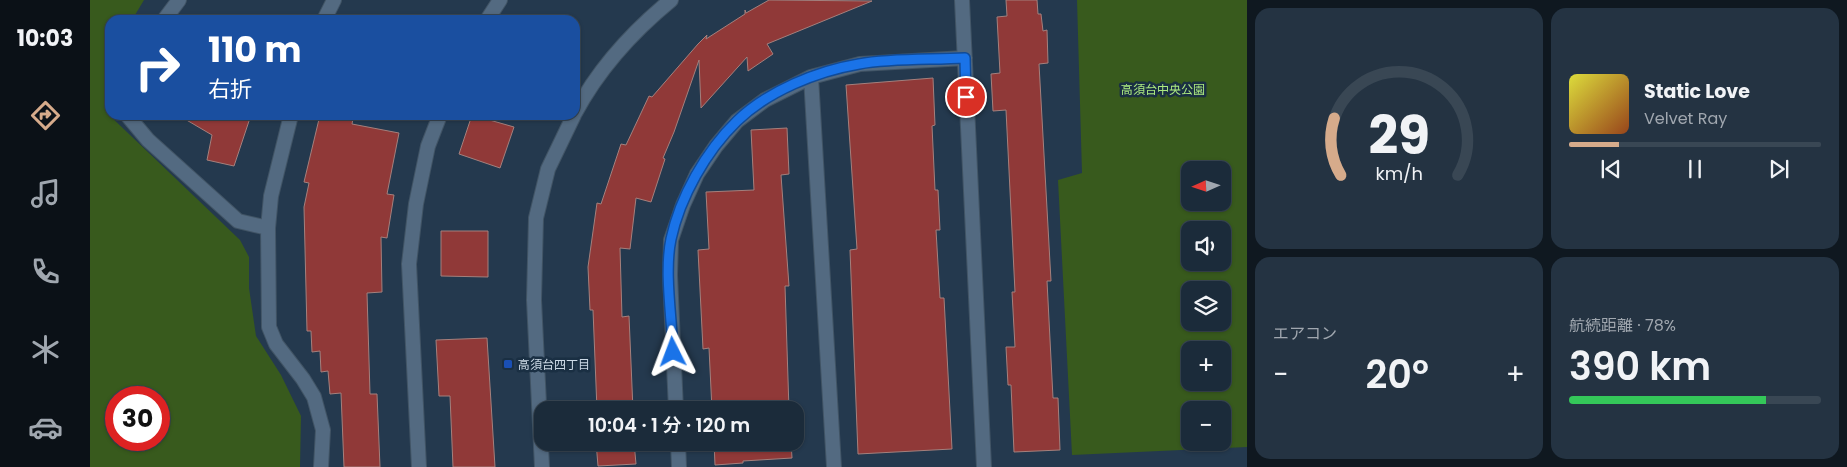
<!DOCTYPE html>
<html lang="ja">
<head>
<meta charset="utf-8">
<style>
  :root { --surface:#1b2b3a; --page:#243342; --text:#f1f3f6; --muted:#a0a7af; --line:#394754; --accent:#d6ab8b }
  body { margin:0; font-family:Poppins,"Noto Sans JP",sans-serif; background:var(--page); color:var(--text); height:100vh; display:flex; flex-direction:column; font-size:19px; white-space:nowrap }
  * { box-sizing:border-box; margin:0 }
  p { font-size:16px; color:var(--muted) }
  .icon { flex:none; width:28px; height:28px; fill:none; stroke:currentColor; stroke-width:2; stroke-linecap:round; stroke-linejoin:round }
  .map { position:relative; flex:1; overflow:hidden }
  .sheet { display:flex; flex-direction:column; gap:8px; padding:8px; background:#0f1820; width:600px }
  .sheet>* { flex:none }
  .top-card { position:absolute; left:15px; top:15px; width:475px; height:105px; border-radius:15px; box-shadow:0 1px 4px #0004,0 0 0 1px var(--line); background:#1a4fa0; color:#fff; overflow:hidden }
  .needle { width:32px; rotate:267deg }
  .buttons { position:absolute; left:1091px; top:161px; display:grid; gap:10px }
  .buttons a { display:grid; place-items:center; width:50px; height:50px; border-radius:10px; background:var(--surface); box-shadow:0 1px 4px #0004,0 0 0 1px var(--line); font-size:25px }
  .speed { position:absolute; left:15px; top:386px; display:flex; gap:10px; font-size:25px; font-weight:700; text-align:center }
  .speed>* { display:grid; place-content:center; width:65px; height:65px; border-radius:50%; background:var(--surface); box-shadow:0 1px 4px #0004,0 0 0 1px var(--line); line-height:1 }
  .speed .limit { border:8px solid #d22; background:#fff; color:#111 }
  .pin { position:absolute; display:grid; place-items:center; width:42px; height:42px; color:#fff; margin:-21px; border:2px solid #fff; border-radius:50%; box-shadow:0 1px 5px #0007 }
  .me { position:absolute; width:55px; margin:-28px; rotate:357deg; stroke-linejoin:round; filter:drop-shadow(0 0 4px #0008) }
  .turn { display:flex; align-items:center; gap:18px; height:105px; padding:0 20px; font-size:22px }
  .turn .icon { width:65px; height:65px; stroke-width:2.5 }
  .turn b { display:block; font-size:35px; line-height:42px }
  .big { font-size:38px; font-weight:600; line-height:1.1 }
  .sheet .card { flex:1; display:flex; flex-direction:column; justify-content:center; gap:8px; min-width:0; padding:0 18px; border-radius:15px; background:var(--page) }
  .sheet .dial { align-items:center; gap:0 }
  .dial svg { height:130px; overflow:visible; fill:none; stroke:var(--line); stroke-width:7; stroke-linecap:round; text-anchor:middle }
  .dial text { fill:var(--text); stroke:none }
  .song { display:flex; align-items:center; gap:15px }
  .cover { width:60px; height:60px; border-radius:8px; background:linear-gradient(135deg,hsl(60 70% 55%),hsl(20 70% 35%)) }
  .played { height:5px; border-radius:2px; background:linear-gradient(90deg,var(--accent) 20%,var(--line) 20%) }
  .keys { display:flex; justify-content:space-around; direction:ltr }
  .heat { display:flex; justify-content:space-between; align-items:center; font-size:28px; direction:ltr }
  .charge { height:8px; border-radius:4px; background:linear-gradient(90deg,#34c759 78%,var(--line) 0) }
  .sheet .tiles { flex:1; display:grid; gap:8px; grid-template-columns:repeat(2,1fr) }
  .trip { position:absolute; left:444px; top:401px; width:270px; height:50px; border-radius:15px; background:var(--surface); box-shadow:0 1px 4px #0004,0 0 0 1px var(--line); font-weight:600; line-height:50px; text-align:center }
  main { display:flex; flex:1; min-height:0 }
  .dock { display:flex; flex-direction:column; width:90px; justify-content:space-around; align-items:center; background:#0b1117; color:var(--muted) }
  .dock .icon { width:35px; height:35px }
  .dock .on { color:var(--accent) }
  .dock b { font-size:22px; color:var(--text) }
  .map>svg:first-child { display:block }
</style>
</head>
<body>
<main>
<nav class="dock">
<b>10:03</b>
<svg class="icon on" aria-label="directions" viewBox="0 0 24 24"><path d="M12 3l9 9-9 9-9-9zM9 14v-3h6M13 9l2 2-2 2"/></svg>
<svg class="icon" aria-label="music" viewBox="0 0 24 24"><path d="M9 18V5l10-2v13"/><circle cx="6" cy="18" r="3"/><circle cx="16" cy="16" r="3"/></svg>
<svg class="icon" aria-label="phone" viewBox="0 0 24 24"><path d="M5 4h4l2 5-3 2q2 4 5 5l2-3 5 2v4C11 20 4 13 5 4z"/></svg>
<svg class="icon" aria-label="climate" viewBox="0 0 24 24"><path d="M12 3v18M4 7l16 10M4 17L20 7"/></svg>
<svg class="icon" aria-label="car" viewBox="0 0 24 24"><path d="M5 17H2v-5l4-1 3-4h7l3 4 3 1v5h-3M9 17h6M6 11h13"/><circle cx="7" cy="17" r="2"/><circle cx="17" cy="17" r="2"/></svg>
</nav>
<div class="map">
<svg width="1157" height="467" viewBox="0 0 1157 467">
  <rect width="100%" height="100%" fill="#24394e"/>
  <path fill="#385a1d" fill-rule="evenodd" d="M 0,0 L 54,0 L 42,20 L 20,20 L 20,87 L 17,113 L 150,240 L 159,257 L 159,288 L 166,336 L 191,375 L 211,416 L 210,467 L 0,467 ZM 26,398 L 69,398 L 69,440 L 26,440 Z
    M 987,0 L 1157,0 L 1157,447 L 982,455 L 968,180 L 992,173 ZM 1100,170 L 1132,170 L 1132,202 L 1100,202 ZM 1100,230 L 1132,230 L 1132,262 L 1100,262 ZM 1100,290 L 1132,290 L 1132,322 L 1100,322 ZM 1100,350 L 1132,350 L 1132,382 L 1100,382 ZM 1100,410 L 1132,410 L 1132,442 L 1100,442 Z"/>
  <path fill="#903938" stroke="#a4807d" d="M 679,0 L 782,1 L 677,44 L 683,54 L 658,71 L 657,57 L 611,108 L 609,60 L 584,132 L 573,158 L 575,159 L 561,202 L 546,198 L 540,249 L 530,248 L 532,317 L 539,316 L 543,410 L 507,410 L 503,310 L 500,310 L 498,267 L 507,203 L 511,204 L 531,144 L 536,145 L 559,96 L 562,97 L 608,44 L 617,35 L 616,39 L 655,14 L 655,10 L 656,13 Z
    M 916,0 L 947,0 L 948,14 L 951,14 L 953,31 L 957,30 L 958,63 L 949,64 L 961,281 L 957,281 L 963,398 L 968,398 L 970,450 L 924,452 L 921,385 L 918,385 L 916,347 L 925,347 L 922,292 L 925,292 L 916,110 L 903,111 L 901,74 L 910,73 L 907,17 L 917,16 Z
    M 843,78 L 845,125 L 842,126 L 845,190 L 848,190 L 850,230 L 846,230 L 850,298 L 854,298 L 862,449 L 768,454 L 760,250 L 767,249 L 756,85 Z
    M 88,115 L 161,115 L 144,166 L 117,160 L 122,135 Z
    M 230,115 L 247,115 L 263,119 L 262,124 L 309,133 L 297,194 L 304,195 L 297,238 L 291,237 L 292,292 L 277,293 L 280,394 L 287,394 L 290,467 L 254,467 L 251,393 L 240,394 L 238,371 L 231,372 L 230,351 L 222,352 L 221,331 L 217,331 L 214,207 L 219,183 L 214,182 Z
    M 382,115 L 424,127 L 410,168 L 369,154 Z
    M 697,128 L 699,174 L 691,175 L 699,286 L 695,286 L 699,410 L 622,410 L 619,348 L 613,349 L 608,250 L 619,249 L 616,192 L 664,190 L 661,130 Z
    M 351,231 L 398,231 L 398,277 L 351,276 Z
    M 397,338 L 405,467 L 363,467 L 360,396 L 349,396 L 346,340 Z
    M 506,442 L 544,442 L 546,464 L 508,466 Z
    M 624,442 L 701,442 L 702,458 L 653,461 L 653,463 L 625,465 Z"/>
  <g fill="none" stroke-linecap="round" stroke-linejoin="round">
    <g stroke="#415465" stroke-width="16">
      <path id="minor" d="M 872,0 L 894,467
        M 74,20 L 89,0
        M 234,20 L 244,0
        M 397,20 L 410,0
        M 721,77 L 744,467
        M 37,115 L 58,140 L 148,221 L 178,228
        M 201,115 L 181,196 L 178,228 L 179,327 L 186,344 L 213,379 L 224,397 L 233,430 L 231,467
        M 586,410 L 580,275 L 581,240 L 593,205 L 607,174 L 626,146 L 647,121 L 675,100 L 721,77 L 770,64 L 875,58
        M 588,442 L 589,467
        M 329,467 L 319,264 L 326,204 L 338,146 L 350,115"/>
    </g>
    <g stroke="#415465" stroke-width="16">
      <path id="tertiary" d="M 485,113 C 509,68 542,32 581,0
        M 452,467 L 444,300 L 446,218 L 458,169 L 484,115"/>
    </g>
    <use href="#minor" stroke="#536a81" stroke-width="14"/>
    <use href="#tertiary" stroke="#536a81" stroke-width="14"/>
  </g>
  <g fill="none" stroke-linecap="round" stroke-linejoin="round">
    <g stroke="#114b97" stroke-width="12">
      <path id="route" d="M 583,352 C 582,318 574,272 581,239 C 590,197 616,151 647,121 C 678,91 727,71 769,64 C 803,58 840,60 875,58 L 876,97"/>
    </g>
    <use href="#route" stroke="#1a73e8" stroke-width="9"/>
  </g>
  <rect fill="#1a4fb4" stroke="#1a2f43" stroke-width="2" x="413" y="359" width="10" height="10" rx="2.5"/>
  <g text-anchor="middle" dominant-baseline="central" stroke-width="5" stroke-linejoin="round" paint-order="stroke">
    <g font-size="12" fill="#ace980" stroke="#1a2f43">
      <text x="1073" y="89">高須台中央公園</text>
    </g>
    <g font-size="12" fill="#ccd9e6" stroke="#1a2f43" text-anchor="start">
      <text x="428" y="364">高須台四丁目</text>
    </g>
  </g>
</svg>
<div class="buttons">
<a><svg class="needle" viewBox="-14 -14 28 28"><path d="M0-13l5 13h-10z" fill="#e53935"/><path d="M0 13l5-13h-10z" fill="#a0a7af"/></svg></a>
<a><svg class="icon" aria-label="sound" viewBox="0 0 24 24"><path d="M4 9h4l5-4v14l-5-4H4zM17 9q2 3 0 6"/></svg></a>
<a><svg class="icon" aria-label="layers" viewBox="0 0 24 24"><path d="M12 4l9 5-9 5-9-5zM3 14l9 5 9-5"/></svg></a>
<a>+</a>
<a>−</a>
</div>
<div class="speed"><div class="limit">30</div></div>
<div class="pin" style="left:876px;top:97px;background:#d93025"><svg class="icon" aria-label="arrive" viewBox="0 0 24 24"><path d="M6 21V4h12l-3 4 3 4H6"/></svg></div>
<svg class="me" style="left:583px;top:352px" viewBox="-20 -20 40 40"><path d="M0-17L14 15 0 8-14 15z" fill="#1a73e8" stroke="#fff" stroke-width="4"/></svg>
<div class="trip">10:04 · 1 分 · 120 m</div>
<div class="top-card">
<div class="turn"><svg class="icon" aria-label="right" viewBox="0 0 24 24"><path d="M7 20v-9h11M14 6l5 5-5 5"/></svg><div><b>110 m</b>右折</div></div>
</div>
</div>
<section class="sheet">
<div class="tiles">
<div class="card dial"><svg viewBox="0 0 100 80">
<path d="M14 69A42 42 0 1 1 86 69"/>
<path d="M14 69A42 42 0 0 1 10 34" stroke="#d6ab8b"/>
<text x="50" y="56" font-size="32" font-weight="700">29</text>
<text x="50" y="72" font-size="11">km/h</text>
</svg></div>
<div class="card">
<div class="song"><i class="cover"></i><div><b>Static Love</b><p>Velvet Ray</p></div></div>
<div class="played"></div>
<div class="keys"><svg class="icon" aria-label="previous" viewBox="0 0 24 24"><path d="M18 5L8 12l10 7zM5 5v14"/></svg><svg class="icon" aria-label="pause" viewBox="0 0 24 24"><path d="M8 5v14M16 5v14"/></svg><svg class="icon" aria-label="next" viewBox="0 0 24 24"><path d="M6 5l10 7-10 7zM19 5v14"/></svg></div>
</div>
<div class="card"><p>エアコン</p>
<div class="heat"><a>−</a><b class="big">20°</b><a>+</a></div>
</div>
<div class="card"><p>航続距離 · 78%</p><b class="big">390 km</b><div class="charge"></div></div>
</div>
</section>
</main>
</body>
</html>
